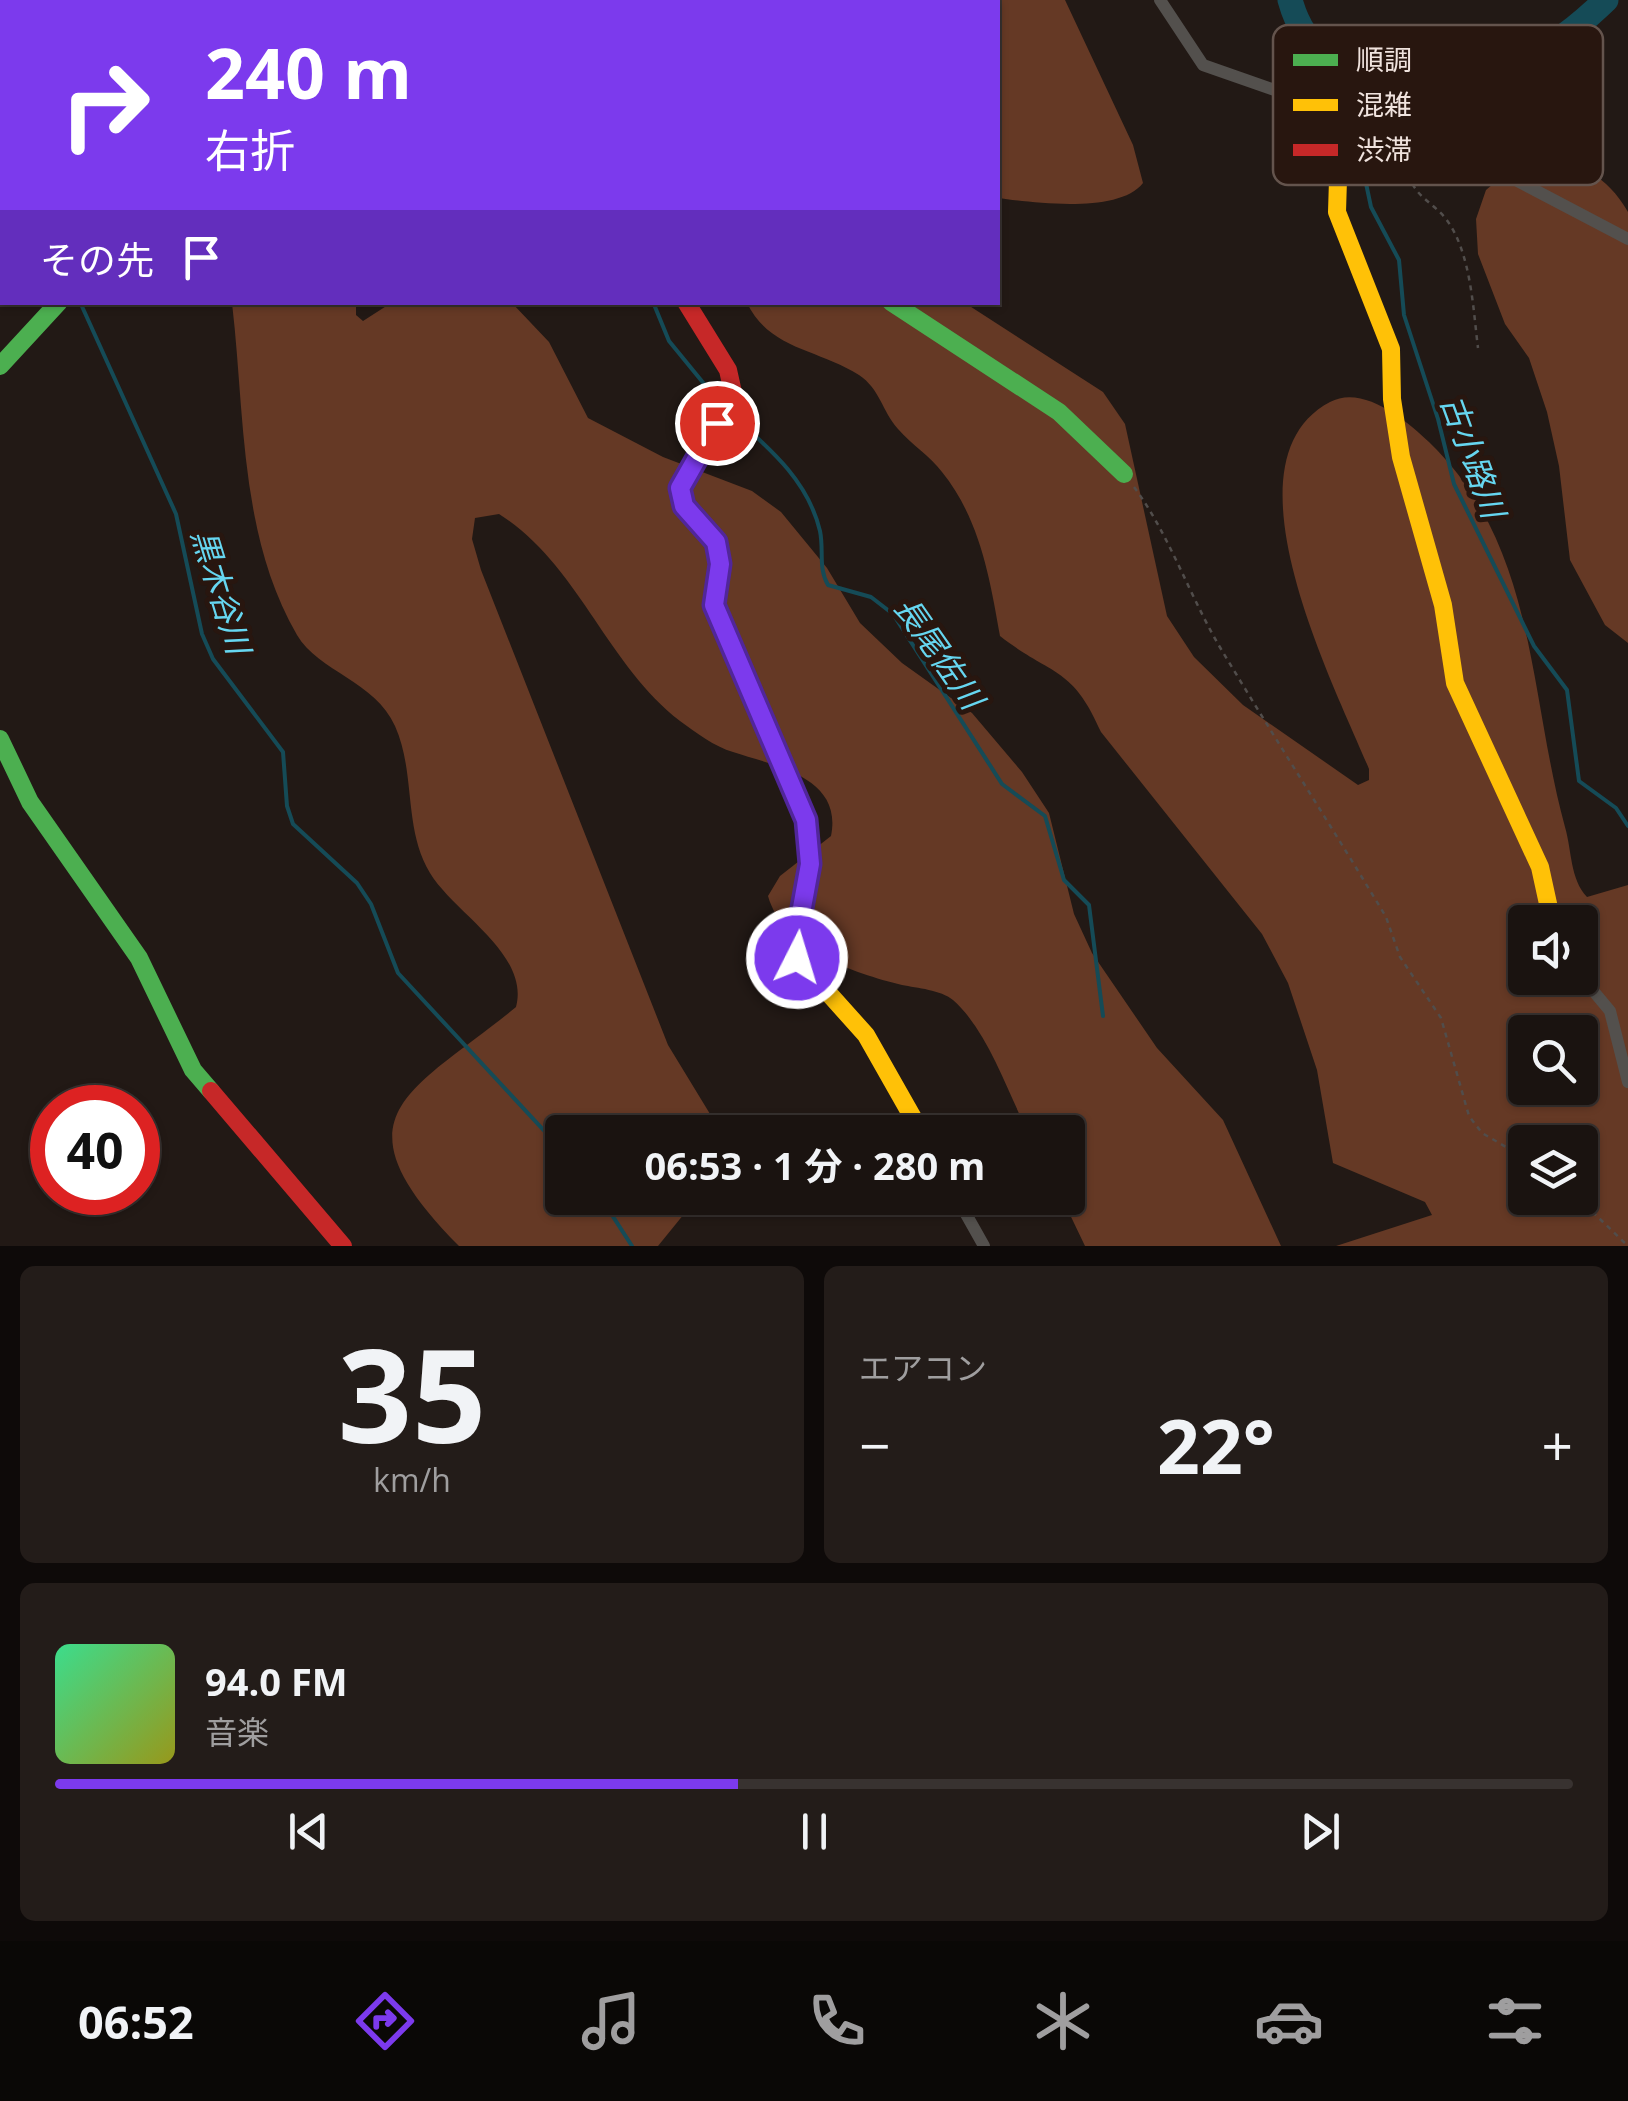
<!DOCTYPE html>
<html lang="ja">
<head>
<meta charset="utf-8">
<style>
  :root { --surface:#1a1310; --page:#231c19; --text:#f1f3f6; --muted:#9f9e9f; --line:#383230; --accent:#7c3aed }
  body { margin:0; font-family:"Open Sans","Noto Sans JP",sans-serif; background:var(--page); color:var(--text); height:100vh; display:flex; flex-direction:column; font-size:38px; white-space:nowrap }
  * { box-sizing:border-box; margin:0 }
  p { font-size:32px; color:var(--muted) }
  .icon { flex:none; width:55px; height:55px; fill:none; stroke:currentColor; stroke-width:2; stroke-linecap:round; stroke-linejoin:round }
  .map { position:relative; height:1246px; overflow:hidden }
  .panel { display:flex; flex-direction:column; gap:20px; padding:20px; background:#0e0a09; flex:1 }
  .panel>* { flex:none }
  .hud { position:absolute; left:0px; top:0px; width:1000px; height:305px; box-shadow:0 2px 8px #0004,0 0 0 2px var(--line); background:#7c3aed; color:#fff; overflow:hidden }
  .fabs { position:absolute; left:1508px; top:905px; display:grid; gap:20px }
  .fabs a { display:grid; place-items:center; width:90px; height:90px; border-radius:10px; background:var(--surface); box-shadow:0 2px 8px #0004,0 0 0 2px var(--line); font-size:50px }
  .speed { position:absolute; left:30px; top:1085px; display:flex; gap:20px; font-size:50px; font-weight:700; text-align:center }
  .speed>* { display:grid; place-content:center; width:130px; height:130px; border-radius:50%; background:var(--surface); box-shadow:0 2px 8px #0004,0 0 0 2px var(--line); line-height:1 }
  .speed .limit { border:15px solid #d22; background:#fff; color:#111 }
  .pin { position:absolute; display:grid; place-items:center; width:85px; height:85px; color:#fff; margin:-42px; border:5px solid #fff; border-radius:50%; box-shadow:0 2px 10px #0007 }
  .me { position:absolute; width:110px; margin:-55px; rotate:5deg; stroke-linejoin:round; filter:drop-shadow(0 0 8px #0008) }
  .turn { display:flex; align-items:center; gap:35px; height:210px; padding:0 40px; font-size:45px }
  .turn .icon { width:130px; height:130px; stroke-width:2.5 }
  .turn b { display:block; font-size:70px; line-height:85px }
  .then { display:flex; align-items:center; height:95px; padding:0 40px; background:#0003; gap:20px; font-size:38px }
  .big { font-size:75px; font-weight:700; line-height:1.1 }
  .panel .card { flex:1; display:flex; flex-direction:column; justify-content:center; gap:15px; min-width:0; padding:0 35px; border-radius:15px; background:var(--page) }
  .panel .dial { align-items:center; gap:0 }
  .dial b { font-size:130px; line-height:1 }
  .song { display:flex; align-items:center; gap:30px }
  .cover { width:120px; height:120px; border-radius:15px; background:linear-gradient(135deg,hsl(150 70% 55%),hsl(60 70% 35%)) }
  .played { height:10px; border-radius:5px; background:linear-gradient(90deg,var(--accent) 45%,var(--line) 45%) }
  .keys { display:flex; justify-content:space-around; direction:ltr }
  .heat { display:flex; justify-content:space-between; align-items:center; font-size:55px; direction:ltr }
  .panel .tiles { flex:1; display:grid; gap:20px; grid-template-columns:1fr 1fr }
  .card:last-child { grid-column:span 2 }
  .trip { position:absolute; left:545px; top:1115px; width:540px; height:100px; border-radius:10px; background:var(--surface); box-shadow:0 2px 8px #0004,0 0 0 2px var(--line); font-weight:700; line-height:100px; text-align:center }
  .tabs { display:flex; height:160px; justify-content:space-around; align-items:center; background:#0a0806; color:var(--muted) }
  .tabs .icon { width:70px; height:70px }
  .tabs .active { color:var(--accent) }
  .tabs b { font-size:45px; color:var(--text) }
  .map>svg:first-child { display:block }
</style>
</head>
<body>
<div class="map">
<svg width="1628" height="1246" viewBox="0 0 1628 1246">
  <rect width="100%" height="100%" fill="#221915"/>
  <path fill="#653925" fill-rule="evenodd" d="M 643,0 L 1065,0 L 1133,145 L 1143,183 C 1119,214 1034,203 998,198 L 998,2 Z
    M 1537,153 C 1578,162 1607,175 1628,212 L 1628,643 L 1605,625 L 1570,560 L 1559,466 L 1547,412 L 1529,358 L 1505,324 L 1478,254 L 1476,219 L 1486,190 L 1521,160 Z
    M 232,303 L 356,303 L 356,315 L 363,321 L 391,303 L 512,303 L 549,342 L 588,418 L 663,457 L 752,491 L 781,512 L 827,568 L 860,623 L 902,663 L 972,713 L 1022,772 L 1049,813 L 1074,914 L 1092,953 L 1157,1048 L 1223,1120 L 1281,1246 L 1085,1246 L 1062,1198 L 1068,1198 L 1068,1132 L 1028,1132 C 1007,1091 988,1031 953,1000 C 941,990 917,988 902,985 C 853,973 783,949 768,896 L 780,876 L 831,836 C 843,777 775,766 733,752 C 715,747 695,732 680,721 C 606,664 579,565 499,514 L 475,518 L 472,539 L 481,570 L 668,1045 L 721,1132 L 562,1132 L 562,1198 L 697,1198 L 658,1246 L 459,1246 C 328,1114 413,1092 516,1007 C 530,954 454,913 430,873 C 403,828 416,773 395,726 C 375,681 319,672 297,635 C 239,535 245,413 232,303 Z
    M 747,303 L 965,303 L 1103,392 L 1125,424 L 1167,616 L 1194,657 L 1243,705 L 1358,785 L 1369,780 L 1369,769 C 1335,686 1218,461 1330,402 C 1363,384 1407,421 1429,442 C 1537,546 1528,692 1565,827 C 1572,851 1570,879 1587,897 L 1628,885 L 1628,1246 L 1336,1246 L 1432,1215 L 1425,1202 L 1333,1163 L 1317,1070 L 1288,983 L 1262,934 L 1101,732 C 1072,665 1051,676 1000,636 C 990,579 980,519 942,472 C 930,456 912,445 898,429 C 882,411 880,389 859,375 C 819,349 770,350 747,303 ZM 1525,922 L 1580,922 L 1580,978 L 1525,978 ZM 1525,1032 L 1580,1032 L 1580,1088 L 1525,1088 ZM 1525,1142 L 1580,1142 L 1580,1198 L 1525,1198 Z"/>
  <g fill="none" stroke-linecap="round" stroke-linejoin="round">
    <path stroke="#154b57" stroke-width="4" d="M 398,0 L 399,2
      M 1349,68 L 1359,146
      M 0,132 L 2,137
      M 1360,155 L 1371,207 L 1399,260 L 1404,315 L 1438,419 L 1454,484 L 1534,646 L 1567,690 L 1579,781 L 1616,808 L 1628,826
      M 80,302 L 176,514 L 202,634 L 213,659 L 283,752 L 287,806 L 293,824 L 357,883 L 371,904 L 398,973 L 562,1150
      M 653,302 L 669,341 L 723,407
      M 731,414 C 768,447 808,480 820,531 C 824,550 818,568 828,585 L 871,597 L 893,614 L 1002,784 L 1045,816 L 1064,880 L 1089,905 L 1103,1016
      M 601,1198 L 632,1246"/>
    <path stroke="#154b57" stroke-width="25" d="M 1290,0 C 1309,68 1351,64 1409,78 C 1427,82 1443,92 1461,87 C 1473,84 1484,74 1496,69 C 1550,47 1563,41 1606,0"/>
    <path stroke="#514d4b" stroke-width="2.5" stroke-dasharray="5 5" stroke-linecap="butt" d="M 1422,158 L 1412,168 L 1413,185 C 1421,199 1436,206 1446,219 C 1471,252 1473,308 1478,348
      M 1134,487 C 1169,534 1190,597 1221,649 C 1275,739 1332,827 1386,917 L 1400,957 L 1441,1018 L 1469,1116 L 1482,1133 L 1525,1158
      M 1578,1198 L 1628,1246"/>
    <path stroke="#53504d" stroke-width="12" d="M 533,0 L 533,2
      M 591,0 L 591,2
      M 1160,0 L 1203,65 L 1289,95 L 1339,147 L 1365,152 L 1430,143 L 1451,146 L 1628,239
      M 1580,975 L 1610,1011 L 1628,1082
      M 957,1198 L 984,1246"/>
    <path stroke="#4caf50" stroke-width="18" d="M 891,302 L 1059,412 L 1124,474
      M 0,366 L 59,302
      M 0,739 L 30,802 L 139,958 L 193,1070 L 211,1091"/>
    <path stroke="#ffc107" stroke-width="18" d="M 554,2 L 563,0
      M 1339,147 L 1337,212 L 1391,349 L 1392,399 L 1401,457 L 1443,605 L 1455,683 L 1540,867 L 1552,922
      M 796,941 L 797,958 L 866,1035 L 921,1132"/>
    <path stroke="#c62828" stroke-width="18" d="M 686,302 L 728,370 L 734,397 L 680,488 L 684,506 L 716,542 L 721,564 L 713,605 L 806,821 L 809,865 L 796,941
      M 211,1091 L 343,1246"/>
  </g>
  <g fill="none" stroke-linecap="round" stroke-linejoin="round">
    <g stroke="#51269a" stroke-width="25">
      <path id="route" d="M 717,423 L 680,488 L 684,506 L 716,542 L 720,564 L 714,605 L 806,820 L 810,864 L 795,946 L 797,958"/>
    </g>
    <use href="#route" stroke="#7c3aed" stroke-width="18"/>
  </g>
  <g text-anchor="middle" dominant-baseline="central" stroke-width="10" stroke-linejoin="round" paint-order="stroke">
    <g font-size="32" font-style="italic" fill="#66d6f0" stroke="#28160f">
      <text transform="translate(1474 456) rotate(70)">古小路川</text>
      <text transform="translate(222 591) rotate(73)">黒木谷川</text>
      <text transform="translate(940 652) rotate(55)">長尾佐川</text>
    </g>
  </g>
  <rect x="1273" y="25" width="330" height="160" rx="15" fill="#28160f" stroke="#64544d" stroke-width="2.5"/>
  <rect x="1293" y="54" width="45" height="12" fill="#4caf50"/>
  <rect x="1293" y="99" width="45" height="12" fill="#ffc107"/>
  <rect x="1293" y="144" width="45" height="12" fill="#c62828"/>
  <g font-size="28" fill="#f0e3de">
    <text x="1356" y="70">順調</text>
    <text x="1356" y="115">混雑</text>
    <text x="1356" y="160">渋滞</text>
  </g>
</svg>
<div class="fabs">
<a><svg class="icon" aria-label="sound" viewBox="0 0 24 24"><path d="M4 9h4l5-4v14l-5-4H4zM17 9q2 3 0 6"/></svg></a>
<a><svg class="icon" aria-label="search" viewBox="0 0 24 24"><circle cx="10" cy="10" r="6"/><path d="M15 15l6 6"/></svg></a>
<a><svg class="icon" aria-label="layers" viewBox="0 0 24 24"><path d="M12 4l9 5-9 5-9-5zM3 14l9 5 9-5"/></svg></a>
</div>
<div class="speed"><div class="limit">40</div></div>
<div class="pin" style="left:717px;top:423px;background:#d93025"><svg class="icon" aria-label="arrive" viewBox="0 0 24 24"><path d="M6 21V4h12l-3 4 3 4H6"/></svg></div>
<svg class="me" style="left:797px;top:958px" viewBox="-20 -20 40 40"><circle r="17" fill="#7c3aed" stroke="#fff" stroke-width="3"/><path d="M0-11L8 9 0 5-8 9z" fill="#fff"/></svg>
<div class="trip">06:53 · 1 分 · 280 m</div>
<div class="hud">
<div class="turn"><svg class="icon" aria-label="right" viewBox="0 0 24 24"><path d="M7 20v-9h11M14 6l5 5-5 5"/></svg><div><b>240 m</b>右折</div></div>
<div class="then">その先<svg class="icon" aria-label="arrive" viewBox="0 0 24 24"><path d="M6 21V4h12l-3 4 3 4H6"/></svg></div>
</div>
</div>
<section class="panel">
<div class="tiles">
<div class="card dial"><b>35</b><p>km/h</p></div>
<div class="card"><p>エアコン</p>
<div class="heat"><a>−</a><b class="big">22°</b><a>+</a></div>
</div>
<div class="card">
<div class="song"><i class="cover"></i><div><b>94.0 FM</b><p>音楽</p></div></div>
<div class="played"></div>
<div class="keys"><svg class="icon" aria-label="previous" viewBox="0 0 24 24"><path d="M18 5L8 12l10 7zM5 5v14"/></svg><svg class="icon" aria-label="pause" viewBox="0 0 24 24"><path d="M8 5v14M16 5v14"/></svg><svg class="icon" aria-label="next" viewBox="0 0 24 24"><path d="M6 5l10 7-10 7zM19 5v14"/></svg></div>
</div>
</div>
</section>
<nav class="tabs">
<b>06:52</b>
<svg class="icon active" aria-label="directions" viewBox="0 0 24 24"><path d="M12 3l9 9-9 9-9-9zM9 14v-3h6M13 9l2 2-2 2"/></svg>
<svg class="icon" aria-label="music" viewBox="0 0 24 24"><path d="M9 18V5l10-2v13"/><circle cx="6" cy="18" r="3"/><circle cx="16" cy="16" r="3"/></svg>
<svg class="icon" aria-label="phone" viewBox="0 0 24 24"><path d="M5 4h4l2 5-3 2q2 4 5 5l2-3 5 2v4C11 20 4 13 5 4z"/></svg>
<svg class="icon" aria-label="climate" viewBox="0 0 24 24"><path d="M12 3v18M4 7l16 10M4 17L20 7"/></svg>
<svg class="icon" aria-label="car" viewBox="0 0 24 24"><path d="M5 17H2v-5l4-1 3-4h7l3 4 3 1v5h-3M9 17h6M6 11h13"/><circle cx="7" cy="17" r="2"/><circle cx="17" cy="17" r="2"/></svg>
<svg class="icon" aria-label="filters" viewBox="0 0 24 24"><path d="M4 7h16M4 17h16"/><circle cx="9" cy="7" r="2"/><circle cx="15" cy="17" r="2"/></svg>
</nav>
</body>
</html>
